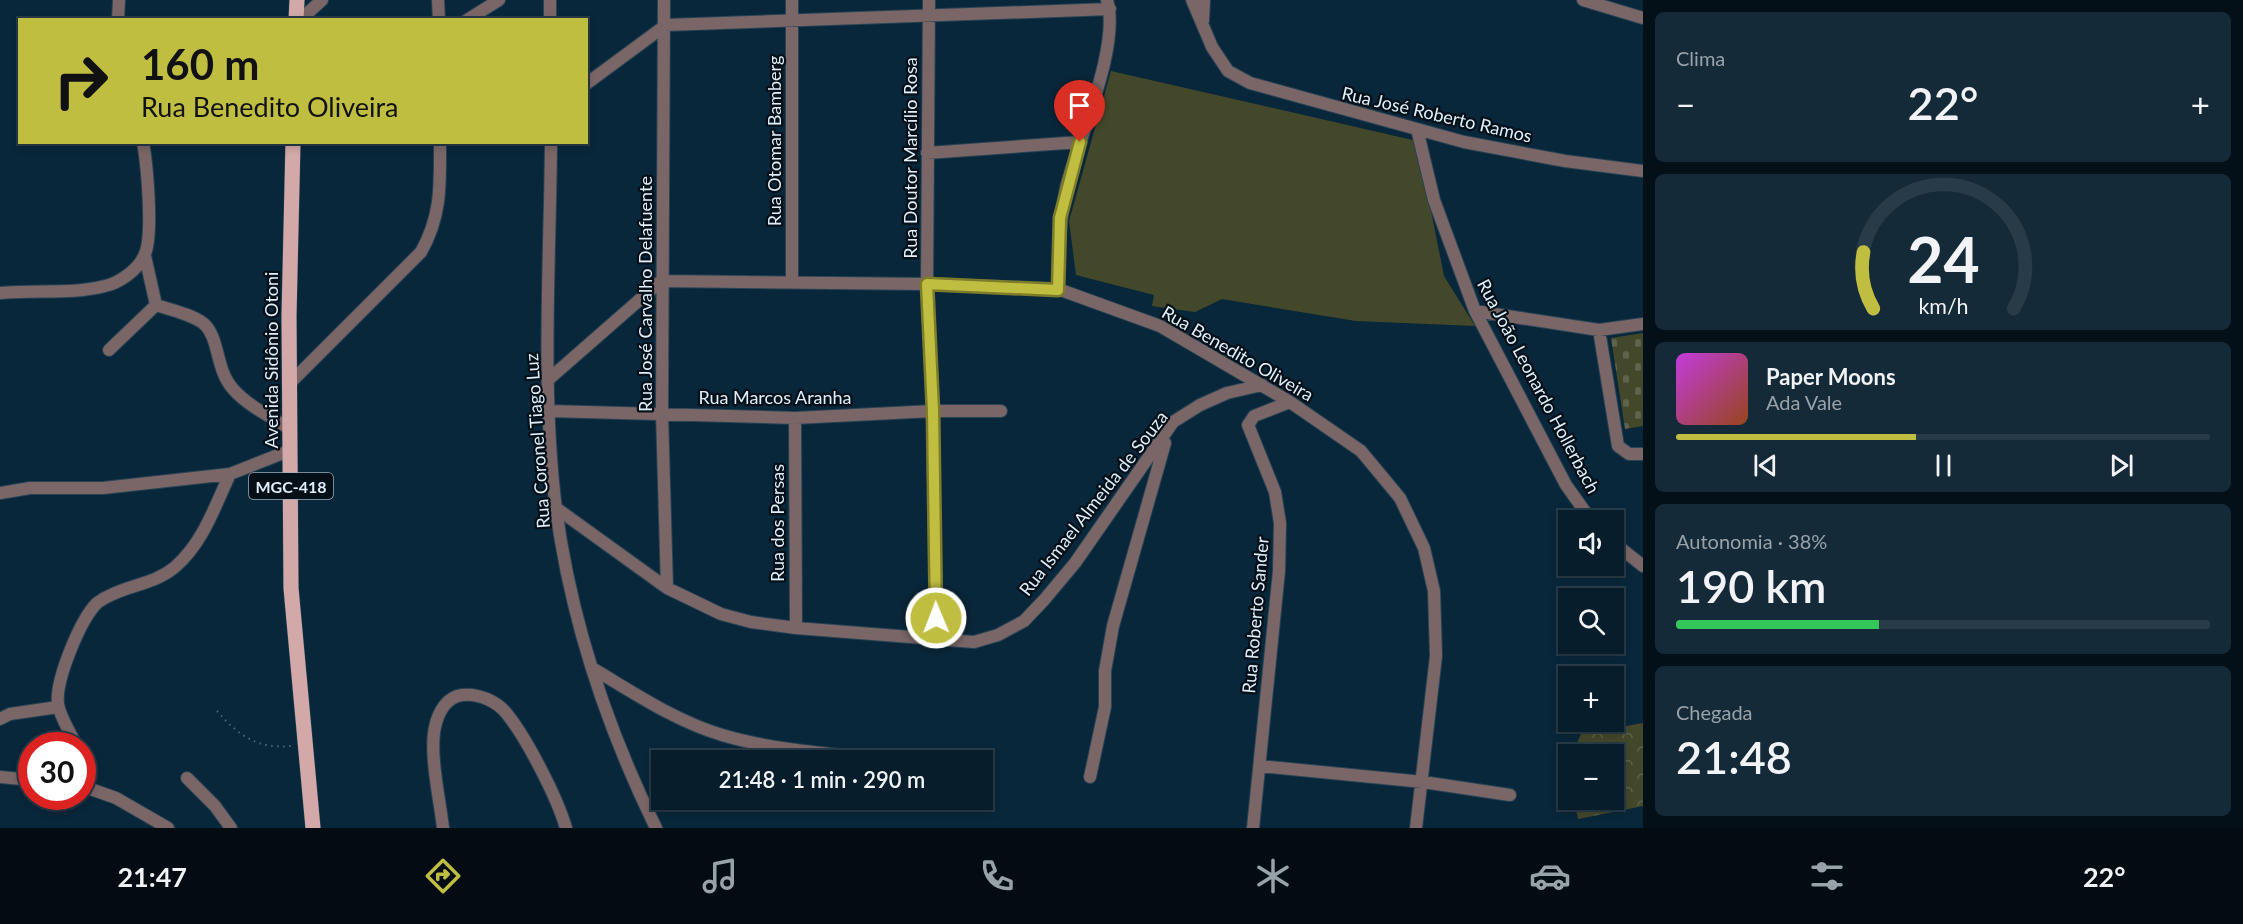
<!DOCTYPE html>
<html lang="pt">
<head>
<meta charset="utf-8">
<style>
  :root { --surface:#071d2c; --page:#152a38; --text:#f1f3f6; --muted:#98a2a9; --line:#283b48; --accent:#c0be41 }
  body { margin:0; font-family:Lato,sans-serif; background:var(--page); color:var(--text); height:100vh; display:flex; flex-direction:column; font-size:22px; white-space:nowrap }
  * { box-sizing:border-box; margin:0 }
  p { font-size:20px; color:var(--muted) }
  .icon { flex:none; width:33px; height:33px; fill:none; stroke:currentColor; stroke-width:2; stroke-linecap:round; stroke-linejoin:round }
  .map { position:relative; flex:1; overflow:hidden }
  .panel { display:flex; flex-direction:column; gap:12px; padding:12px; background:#041018; width:600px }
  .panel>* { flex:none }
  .guide { position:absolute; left:18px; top:18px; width:570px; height:126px; border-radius:0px; box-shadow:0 3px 9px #0003,0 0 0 2px var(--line); background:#c0be41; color:#111; overflow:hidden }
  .fabs { position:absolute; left:1558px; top:510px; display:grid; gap:12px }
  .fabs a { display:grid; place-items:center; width:66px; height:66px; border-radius:0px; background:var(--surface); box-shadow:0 3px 9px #0003,0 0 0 2px var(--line); font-size:30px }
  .speed { position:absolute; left:18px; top:732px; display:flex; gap:12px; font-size:30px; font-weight:700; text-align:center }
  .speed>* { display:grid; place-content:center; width:78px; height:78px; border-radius:50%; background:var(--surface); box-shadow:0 3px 9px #0003,0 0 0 2px var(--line); line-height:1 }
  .speed .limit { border:9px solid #d22; background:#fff; color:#111 }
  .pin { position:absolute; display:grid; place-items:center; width:51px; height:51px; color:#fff; margin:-62px -26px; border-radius:50% 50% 50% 0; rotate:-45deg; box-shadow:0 0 6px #0007 }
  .pin .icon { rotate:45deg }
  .me { position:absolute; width:66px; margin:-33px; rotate:359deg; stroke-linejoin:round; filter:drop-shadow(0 0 4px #0008) }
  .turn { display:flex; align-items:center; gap:21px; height:126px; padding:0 24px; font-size:27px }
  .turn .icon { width:78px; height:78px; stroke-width:2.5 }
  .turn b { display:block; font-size:42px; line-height:51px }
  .big { font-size:45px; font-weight:600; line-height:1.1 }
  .panel .card { flex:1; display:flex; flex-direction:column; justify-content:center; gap:9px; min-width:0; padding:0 21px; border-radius:9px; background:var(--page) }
  .panel .dial { align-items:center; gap:0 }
  .dial svg { height:156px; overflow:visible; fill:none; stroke:var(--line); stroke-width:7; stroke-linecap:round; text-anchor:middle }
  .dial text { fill:var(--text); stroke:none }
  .song { display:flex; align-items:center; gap:18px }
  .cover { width:72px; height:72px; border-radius:9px; background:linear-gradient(135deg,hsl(290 70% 55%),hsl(20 70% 35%)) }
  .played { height:6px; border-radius:3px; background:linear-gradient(90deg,var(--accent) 45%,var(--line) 45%) }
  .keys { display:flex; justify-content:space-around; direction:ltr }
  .heat { display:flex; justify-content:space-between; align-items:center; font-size:33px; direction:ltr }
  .charge { height:9px; border-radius:4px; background:linear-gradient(90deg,#34c759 38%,var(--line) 0) }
  .trip { position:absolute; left:651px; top:750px; width:342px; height:60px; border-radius:0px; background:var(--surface); box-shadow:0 3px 9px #0003,0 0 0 2px var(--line); font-weight:600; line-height:60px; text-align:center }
  .tab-bar { display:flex; height:96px; justify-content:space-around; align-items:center; background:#030c12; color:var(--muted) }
  .tab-bar .icon { width:42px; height:42px }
  .tab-bar .current { color:var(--accent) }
  .tab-bar b { font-size:27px; color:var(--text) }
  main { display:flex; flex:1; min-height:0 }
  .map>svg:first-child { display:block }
</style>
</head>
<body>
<main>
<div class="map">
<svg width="1643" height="828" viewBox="0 0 1643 828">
  <defs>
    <pattern id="cemetery-stones" width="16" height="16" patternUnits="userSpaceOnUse" patternTransform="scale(1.5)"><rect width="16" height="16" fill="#44482b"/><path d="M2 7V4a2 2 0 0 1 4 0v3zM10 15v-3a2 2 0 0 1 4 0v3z" fill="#5f634b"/></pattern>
    <pattern id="park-crowns" width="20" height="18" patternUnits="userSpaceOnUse" patternTransform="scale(1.5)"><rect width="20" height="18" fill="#44482b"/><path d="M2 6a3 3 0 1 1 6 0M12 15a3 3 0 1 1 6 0" fill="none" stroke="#5f634b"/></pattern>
  </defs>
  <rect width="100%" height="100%" fill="#09273a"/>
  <path fill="#44482b" d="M 1111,71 L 1417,141 L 1444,276 L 1475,326 L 1356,321 L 1222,299 L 1195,312 L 1152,306 L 1154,295 L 1076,275 L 1069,221 Z"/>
  <path fill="url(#cemetery-stones)" d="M 1643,333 L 1643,426 L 1625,429 L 1611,338 Z"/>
  <path fill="url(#park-crowns)" d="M 1643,723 L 1643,806 L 1578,819 L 1574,800 L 1614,800 L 1614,754 L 1572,754 L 1581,734 Z"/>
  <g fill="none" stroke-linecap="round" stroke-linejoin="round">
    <g stroke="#274355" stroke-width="14">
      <path id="street" d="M 438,0 L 439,20
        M 550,0 L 550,20
        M 664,0 L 662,413 L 667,588
        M 929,0 L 927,284 L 933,411 L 936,641
        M 1192,0 L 1212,47 L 1228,71 L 1250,83 L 1464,142 L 1565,161 L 1643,171
        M 1583,0 L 1643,18
        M 118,20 L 119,0
        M 300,20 L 322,0
        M 467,20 L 499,0
        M 1203,21 L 1204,0
        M 586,84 L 666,25 L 1110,9
        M 1417,129 L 1434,200 L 1475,311 L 1566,485 L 1591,520
        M 551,142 C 550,264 541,389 556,509 C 571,620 607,728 656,828
        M 927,153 L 1080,142
        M 145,256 L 156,305
        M 792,282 L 792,0
        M 1058,289 C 1058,255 1059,222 1066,188 C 1078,140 1121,46 1107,0
        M 0,293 C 35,289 71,295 105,286 C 119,283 138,270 144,256 C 154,238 147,165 143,142
        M 1475,311 L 1599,330 L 1643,324
        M 1599,330 L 1618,446 L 1629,454 L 1643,454
        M 109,350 L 156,305 C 171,310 191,314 203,323 C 220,337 215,369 233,389 C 248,406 271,417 290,429
        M 549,379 L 661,281 L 927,284 L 1058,289 L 1160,326 L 1290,402 L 1361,451 L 1400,498 L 1424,548 L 1434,591 L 1436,656 L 1416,828
        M 289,384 L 421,252 C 442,215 440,184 440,142
        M 550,411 L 795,418 L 933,411 L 1001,411
        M 795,418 L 796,628
        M 0,493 L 30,488 L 103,488 L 230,474 L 291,450
        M 556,508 L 667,588 L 721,614 L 751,622 L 796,628 L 974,642 L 998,635 L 1024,621 L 1044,600 L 1075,563 L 1173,422 L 1200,405 L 1227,393 L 1262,385
        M 1614,543 L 1643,566
        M 592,668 C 634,693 675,721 722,735 C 776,751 835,754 890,760
        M 0,719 L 10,714 L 58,707
        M 76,746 C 71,732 60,718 58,704 C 55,681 80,620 97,603 C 101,600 108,596 113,594 C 134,584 156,583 175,567 C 203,543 215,506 230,474
        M 1260,766 L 1423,782 L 1510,795
        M 82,773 L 85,787
        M 0,777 L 32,780
        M 1090,777 L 1105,707 L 1105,671 L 1113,626 L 1165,443
        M 187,778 L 215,806 L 231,828
        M 82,786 L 116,798 L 168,828
        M 443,828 C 440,800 429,754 435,727 C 438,713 446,697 462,695 C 478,693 497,701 507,714 C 527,739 557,797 566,828
        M 1253,828 L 1279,571 L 1280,523 L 1275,492 L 1248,425 L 1254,416 L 1290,402"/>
    </g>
    <g stroke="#274355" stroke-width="16">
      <path id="primary" d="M 296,20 L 297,0
        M 293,142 L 289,316 L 291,588 L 313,828"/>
    </g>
    <path stroke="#4d6778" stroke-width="2" stroke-dasharray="1.5 4.5" stroke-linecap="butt" d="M 217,711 C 239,736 257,749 291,746"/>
    <use href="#street" stroke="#7a6666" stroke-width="12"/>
    <use href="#primary" stroke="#d2a8a8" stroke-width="15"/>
  </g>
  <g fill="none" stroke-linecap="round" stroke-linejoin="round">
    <g stroke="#7d7c2a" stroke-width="15">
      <path id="route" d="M 936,618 L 933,411 L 927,284 L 1058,290 L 1060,218 L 1080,142"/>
    </g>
    <use href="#route" stroke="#c0be41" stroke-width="10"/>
  </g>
  <g text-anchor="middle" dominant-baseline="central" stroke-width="4.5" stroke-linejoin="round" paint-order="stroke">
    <rect fill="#040f17" stroke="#9dabb7" stroke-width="1.5" x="249" y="473" width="84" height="26" rx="4.5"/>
    <g font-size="16" font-weight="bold" fill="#deeefb">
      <text x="291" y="486">MGC-418</text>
    </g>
    <g font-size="18" fill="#deeefb" stroke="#040f17">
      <text transform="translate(1437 114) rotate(13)">Rua José Roberto Ramos</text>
      <text transform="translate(774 141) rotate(-90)">Rua Otomar Bamberg</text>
      <text transform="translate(910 158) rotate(-90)">Rua Doutor Marcílio Rosa</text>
      <text transform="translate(645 294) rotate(-90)">Rua José Carvalho Delafuente</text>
      <text transform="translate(1238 353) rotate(30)">Rua Benedito Oliveira</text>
      <text transform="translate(271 360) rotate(-90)">Avenida Sidônio Otoni</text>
      <text transform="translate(1539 386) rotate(62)">Rua João Leonardo Hollerbach</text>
      <text x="775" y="397">Rua Marcos Aranha</text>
      <text transform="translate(537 441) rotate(-94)">Rua Coronel Tiago Luz</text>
      <text transform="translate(1093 503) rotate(-52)">Rua Ismael Almeida de Souza</text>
      <text transform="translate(777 523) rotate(-90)">Rua dos Persas</text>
      <text transform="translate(1255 615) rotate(-85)">Rua Roberto Sander</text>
    </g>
  </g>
</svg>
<div class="fabs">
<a><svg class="icon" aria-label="sound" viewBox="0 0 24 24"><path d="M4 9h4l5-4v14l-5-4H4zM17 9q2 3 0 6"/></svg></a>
<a><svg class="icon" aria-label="search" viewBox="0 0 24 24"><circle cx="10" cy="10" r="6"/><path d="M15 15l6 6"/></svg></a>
<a>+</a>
<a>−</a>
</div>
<div class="speed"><div class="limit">30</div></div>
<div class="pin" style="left:1080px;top:142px;background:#d93025"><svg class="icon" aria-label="arrive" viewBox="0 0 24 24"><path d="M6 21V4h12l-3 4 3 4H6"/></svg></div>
<svg class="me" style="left:936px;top:618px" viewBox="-20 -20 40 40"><circle r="17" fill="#c0be41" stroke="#fff" stroke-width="3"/><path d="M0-11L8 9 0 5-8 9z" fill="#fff"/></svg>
<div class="trip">21:48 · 1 min · 290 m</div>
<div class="guide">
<div class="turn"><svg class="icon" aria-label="right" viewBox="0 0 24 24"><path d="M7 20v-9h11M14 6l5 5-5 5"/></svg><div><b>160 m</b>Rua Benedito Oliveira</div></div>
</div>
</div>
<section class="panel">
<div class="card"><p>Clima</p>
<div class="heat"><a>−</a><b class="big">22°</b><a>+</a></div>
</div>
<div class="card dial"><svg viewBox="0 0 100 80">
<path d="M14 69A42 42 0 1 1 86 69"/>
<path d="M14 69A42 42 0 0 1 9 40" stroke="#c0be41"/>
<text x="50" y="56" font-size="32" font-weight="700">24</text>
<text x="50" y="72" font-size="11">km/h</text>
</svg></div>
<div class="card">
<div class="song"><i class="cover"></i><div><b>Paper Moons</b><p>Ada Vale</p></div></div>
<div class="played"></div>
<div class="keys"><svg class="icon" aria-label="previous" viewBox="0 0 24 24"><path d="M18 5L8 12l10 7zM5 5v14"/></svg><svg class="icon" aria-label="pause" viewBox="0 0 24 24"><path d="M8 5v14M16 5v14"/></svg><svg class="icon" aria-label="next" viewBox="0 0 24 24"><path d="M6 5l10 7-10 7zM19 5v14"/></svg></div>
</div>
<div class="card"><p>Autonomia · 38%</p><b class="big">190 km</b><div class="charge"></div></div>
<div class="card"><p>Chegada</p><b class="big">21:48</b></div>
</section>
</main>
<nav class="tab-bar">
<b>21:47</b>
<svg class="icon current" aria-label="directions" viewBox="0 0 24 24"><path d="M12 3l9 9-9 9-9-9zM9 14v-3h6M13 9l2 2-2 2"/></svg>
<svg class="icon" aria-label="music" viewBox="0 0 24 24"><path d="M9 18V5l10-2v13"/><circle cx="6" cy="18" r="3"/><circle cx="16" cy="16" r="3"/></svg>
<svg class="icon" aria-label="phone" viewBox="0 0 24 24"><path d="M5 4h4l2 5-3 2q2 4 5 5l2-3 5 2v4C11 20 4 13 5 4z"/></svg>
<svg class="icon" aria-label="climate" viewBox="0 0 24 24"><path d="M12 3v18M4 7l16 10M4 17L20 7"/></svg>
<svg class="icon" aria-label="car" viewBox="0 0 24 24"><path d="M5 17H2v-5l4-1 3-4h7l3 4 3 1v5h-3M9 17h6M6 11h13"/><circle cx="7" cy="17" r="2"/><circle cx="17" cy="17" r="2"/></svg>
<svg class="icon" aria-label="filters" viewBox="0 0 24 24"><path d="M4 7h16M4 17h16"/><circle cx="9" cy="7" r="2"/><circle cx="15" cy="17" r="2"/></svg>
<b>22°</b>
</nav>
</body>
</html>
